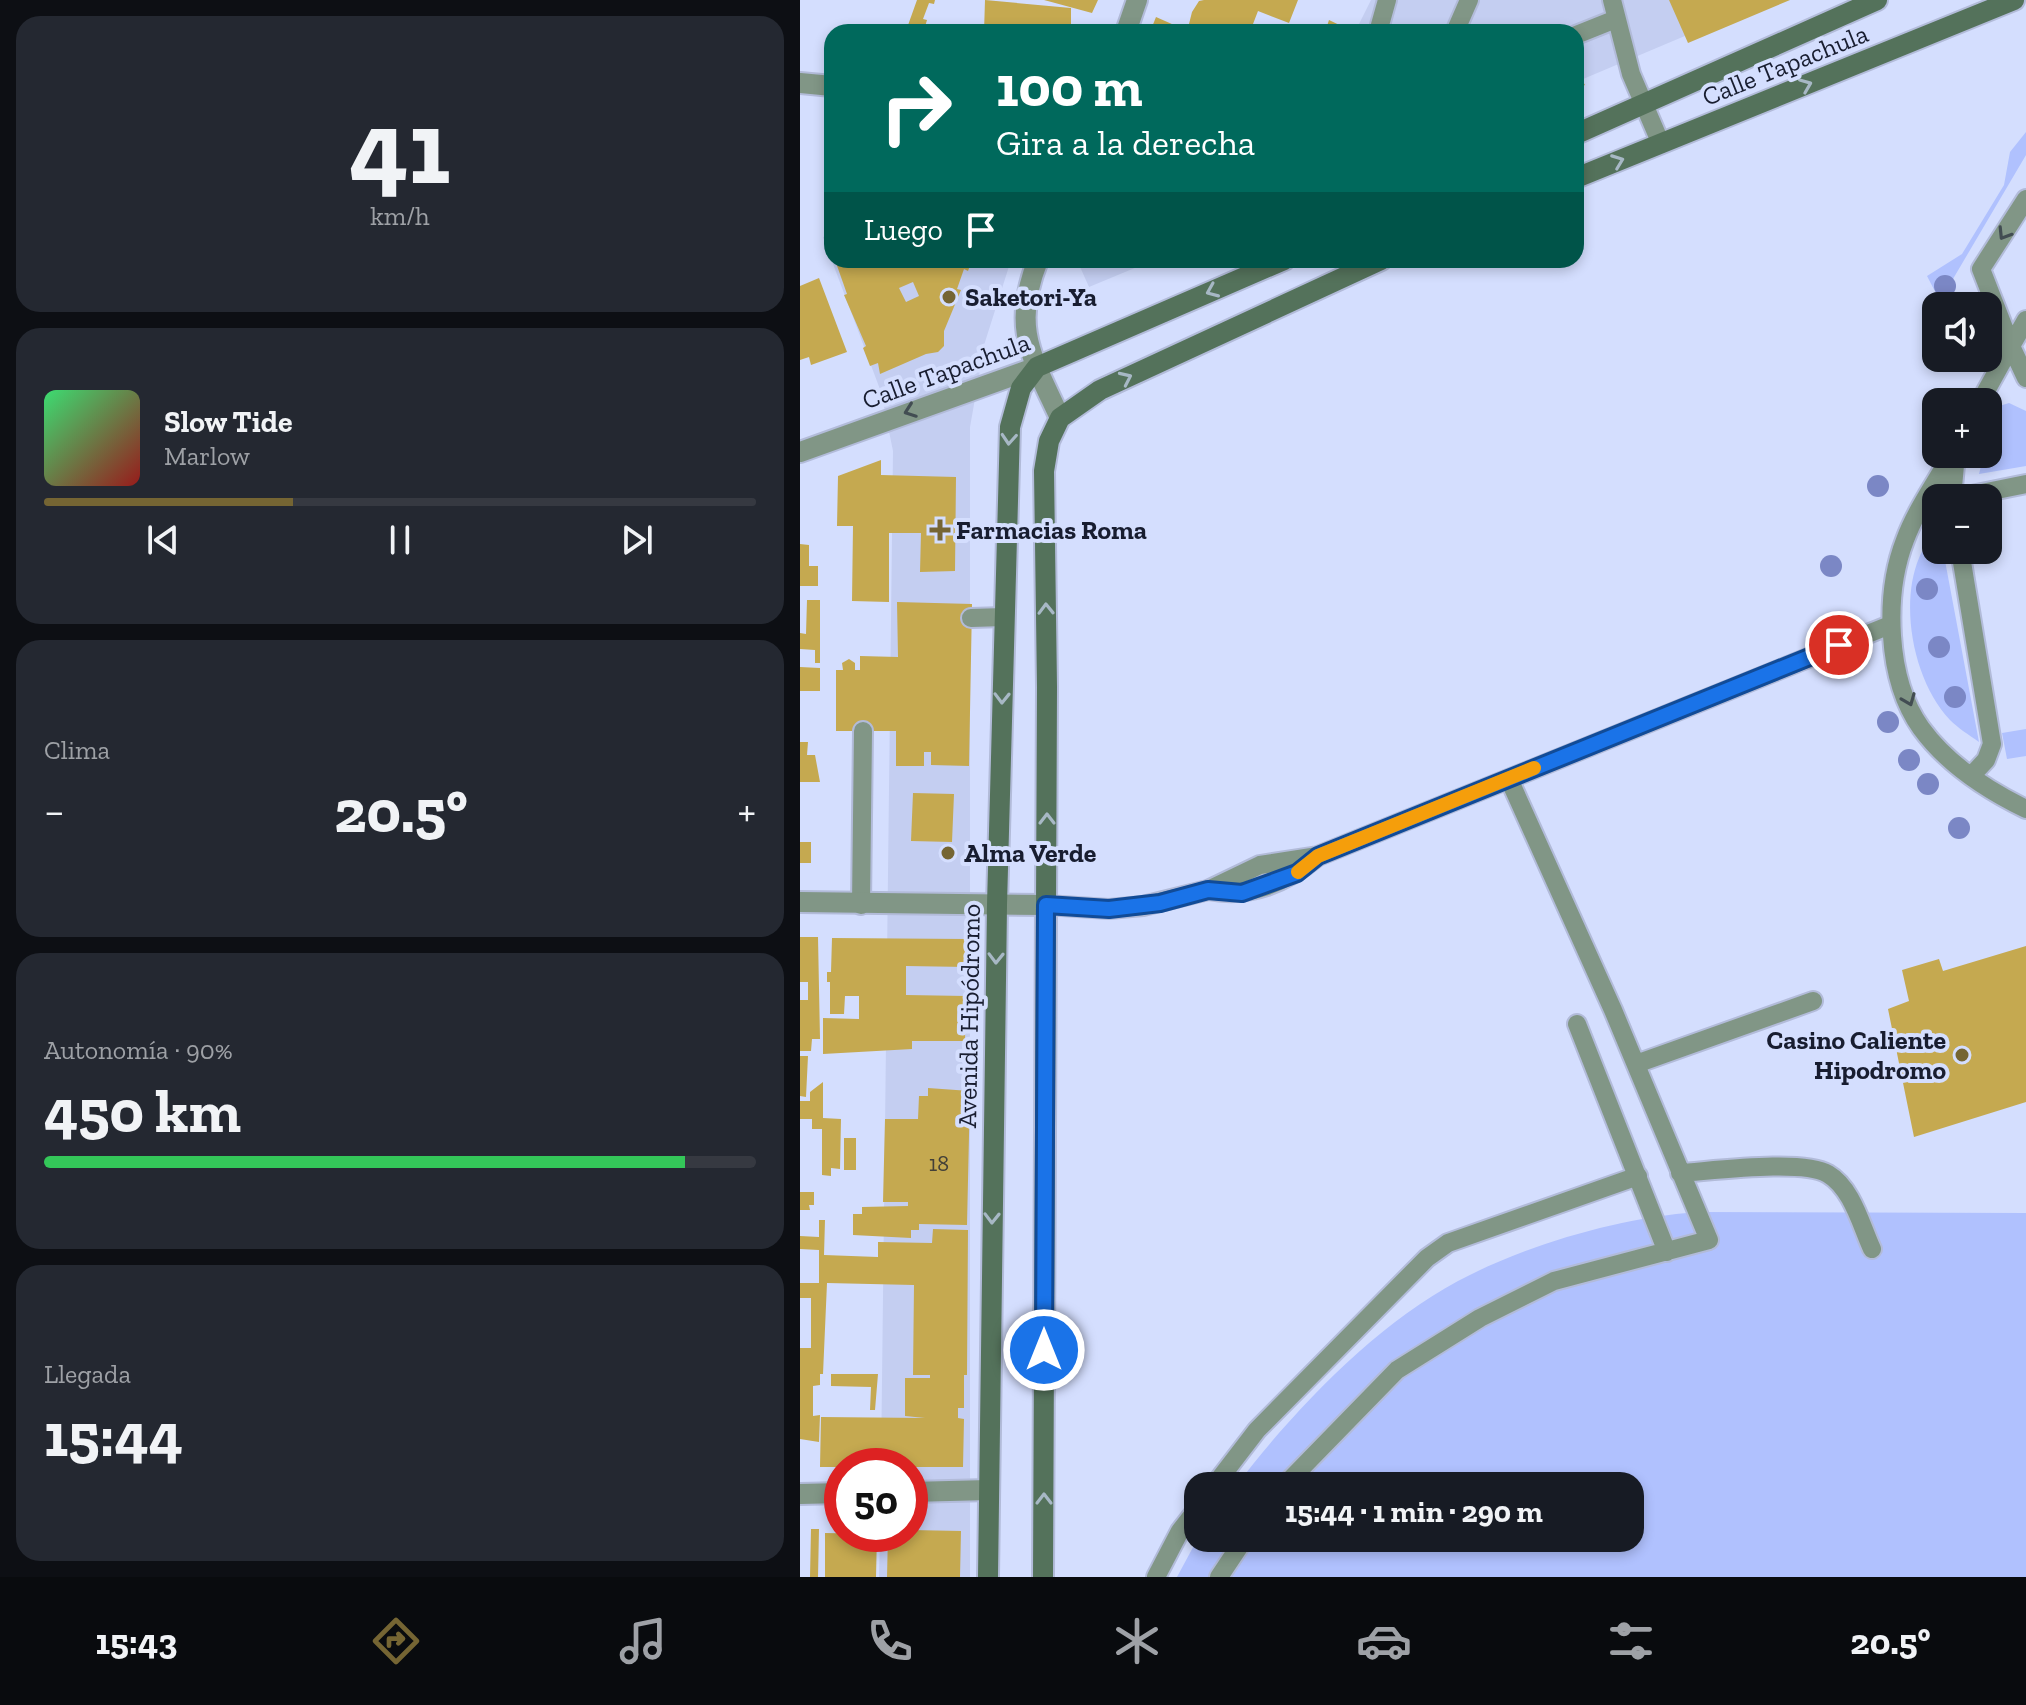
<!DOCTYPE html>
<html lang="es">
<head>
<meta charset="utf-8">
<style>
  :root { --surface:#171b24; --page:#242831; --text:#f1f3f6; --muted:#9ea1a6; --line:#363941; --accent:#756533 }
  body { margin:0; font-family:"Zilla Slab",serif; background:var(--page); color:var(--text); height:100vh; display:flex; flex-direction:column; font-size:30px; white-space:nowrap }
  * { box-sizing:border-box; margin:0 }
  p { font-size:26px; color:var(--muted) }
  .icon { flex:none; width:44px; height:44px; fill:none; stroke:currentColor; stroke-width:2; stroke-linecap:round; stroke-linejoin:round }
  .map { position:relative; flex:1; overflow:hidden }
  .panel { display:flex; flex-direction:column; gap:16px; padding:16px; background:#0d0f14; width:800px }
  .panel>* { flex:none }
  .hud { position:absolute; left:24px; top:24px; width:760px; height:244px; border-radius:24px; box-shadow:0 4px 12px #0003; background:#00695c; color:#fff; overflow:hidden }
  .controls { position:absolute; left:1122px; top:292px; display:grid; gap:16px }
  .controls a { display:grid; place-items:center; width:80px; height:80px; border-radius:16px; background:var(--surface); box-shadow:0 4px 12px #0003; font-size:40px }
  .speed { position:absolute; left:24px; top:1448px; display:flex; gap:16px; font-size:40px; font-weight:700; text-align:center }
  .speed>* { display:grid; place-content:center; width:104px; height:104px; border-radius:50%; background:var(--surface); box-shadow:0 4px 12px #0003; line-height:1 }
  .speed .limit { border:12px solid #d22; background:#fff; color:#111 }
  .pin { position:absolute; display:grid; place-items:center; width:68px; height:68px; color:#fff; margin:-34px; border:4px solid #fff; border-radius:50%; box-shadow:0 2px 8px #0007 }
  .me { position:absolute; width:88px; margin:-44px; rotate:0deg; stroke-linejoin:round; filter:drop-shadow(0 0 6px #0008) }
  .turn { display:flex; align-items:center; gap:28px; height:168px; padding:0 40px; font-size:36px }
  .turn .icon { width:104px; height:104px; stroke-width:2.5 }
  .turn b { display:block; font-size:56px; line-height:68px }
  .then { display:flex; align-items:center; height:76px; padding:0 40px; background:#0003; gap:16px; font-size:30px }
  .big { font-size:60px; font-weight:800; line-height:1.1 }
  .panel .card { flex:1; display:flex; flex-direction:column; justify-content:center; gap:12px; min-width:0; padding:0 28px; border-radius:24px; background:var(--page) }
  .panel .dial { align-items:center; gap:0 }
  .dial b { font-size:104px; line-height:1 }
  .song { display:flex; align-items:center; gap:24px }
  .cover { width:96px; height:96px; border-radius:12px; background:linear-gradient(135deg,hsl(140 70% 55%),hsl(0 70% 35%)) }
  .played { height:8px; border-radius:4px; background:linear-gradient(90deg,var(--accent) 35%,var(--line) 35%) }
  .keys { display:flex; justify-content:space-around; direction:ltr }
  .heat { display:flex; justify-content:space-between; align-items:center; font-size:44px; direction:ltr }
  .charge { height:12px; border-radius:6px; background:linear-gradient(90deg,#34c759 90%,var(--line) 0) }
  .trip { position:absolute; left:384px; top:1472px; width:460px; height:80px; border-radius:24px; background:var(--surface); box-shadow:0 4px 12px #0003; font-weight:800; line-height:80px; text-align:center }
  .menu { display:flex; height:128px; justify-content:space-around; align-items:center; background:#090b0e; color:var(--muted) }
  .menu .icon { width:56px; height:56px }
  .menu .active { color:var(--accent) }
  .menu b { font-size:36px; color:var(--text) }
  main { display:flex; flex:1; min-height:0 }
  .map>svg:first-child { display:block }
</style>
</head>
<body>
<main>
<section class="panel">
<div class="card dial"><b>41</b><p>km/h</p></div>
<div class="card">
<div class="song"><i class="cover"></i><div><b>Slow Tide</b><p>Marlow</p></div></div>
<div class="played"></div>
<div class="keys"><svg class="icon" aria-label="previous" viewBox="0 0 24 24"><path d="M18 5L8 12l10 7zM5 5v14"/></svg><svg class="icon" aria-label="pause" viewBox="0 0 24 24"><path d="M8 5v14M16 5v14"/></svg><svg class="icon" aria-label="next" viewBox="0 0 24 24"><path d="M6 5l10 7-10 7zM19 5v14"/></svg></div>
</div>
<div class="card"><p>Clima</p>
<div class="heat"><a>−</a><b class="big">20.5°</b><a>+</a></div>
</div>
<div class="card"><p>Autonomía · 90%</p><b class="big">450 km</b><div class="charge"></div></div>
<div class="card"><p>Llegada</p><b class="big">15:44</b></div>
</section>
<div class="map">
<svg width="1226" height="1577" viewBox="0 0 1226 1577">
  <rect width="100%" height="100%" fill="#d4defe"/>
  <path fill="#c4cef1" d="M 571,0 L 970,0 L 776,82 L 776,32 L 572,32 L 558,26 Z
    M 32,234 L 32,260 L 211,260 L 185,342 L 170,427 L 170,1577 L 79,1577 L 80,1534 L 110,1534 L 110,1466 L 81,1466 L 93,451 L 81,392 L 23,237 Z
    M 277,260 L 354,260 L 289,287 Z"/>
  <path fill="#b0c1fe" d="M 1226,132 L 1226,155 L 1140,301 L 1127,276 L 1162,254 L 1204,185 L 1210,152 Z
    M 1209,403 L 1226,411 L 1226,466 L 1179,474 L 1184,454 L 1188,454 L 1196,407 Z
    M 1136,532 L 1136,550 L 1143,550 L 1179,742 C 1169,735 1158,728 1150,720 C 1114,682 1099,606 1119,558 C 1122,549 1131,540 1136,532 Z
    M 1226,729 L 1226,756 L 1207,759 L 1202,733 Z
    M 897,1212 L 1226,1213 L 1226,1577 L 377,1577 L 398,1538 L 830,1538 L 830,1486 L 436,1486 C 493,1411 574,1326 658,1281 C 728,1244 819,1218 897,1212 Z"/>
  <path fill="#c5a950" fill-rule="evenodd" d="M 117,0 L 135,0 L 134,4 L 129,3 L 123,19 L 127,20 L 124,30 L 118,32 L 107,28 Z
    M 185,0 L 271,8 L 271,32 L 184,32 Z
    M 244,0 L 298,0 L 292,13 Z
    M 404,0 L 498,0 L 489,23 L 458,11 L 453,24 L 465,28 L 463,32 L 402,32 L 389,24 L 392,12 L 399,1 Z
    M 869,0 L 990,0 L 888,43 Z
    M 356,17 L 390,32 L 350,32 Z
    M 529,20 L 554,32 L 525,32 Z
    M 776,70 L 785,85 L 776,89 Z
    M 35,260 L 172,260 L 168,271 L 164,269 L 157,289 L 161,290 L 144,331 L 144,346 L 138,352 L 126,354 L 80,374 L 78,363 L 70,366 L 63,348 L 66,346 L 44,295 L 47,294 ZM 113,282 L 119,296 L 106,302 L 99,288 Z
    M 19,278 L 47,352 L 11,365 L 9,357 L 0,360 L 0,286 Z
    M 81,460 L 81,475 L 156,477 L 155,571 L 120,572 L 121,533 L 89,533 L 89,602 L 52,601 L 53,526 L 37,526 L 38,476 Z
    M 0,544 L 9,545 L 9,566 L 18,566 L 18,586 L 0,586 Z
    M 7,600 L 20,600 L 20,663 L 15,663 L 15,650 L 0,649 L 0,633 L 6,634 Z
    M 97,602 L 172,604 L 169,766 L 131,765 L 131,752 L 124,752 L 124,766 L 96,766 L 96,731 L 36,731 L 36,670 L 43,670 L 42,663 L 49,659 L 55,663 L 55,670 L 60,670 L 60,656 L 98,657 Z
    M 0,667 L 20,668 L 20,691 L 0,691 Z
    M 0,742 L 8,742 L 7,755 L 15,755 L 20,782 L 0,782 Z
    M 113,793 L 154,794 L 152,842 L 111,841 Z
    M 0,842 L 11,842 L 11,863 L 0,863 Z
    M 0,937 L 18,937 L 20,1039 L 12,1039 L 11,1051 L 0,1051 L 0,1000 L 8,1000 L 8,982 L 0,982 Z
    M 32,938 L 167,939 L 167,967 L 106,966 L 106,995 L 166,996 L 165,1041 L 112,1041 L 112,1049 L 23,1054 L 23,1018 L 59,1019 L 59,996 L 45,996 L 44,1014 L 30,1014 L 30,982 L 27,982 L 27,972 L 31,972 Z
    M 1226,946 L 1226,1102 L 1114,1137 L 1088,1009 L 1109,1001 L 1102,970 L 1139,959 L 1143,971 Z
    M 0,1056 L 8,1056 L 6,1097 L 0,1096 Z
    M 23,1082 L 23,1118 L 41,1119 L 40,1169 L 31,1168 L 31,1176 L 22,1175 L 22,1129 L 12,1129 L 12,1119 L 0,1119 L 0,1101 L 10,1101 L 10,1092 Z
    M 128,1088 L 170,1091 L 167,1225 L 119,1224 L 119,1230 L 111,1230 L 111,1238 L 53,1235 L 53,1214 L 62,1214 L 62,1207 L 108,1206 L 108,1202 L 83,1202 L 85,1119 L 118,1119 L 119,1096 L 128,1096 Z
    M 44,1138 L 56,1138 L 56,1170 L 44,1170 Z
    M 0,1192 L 14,1192 L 14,1205 L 9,1205 L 10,1210 L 0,1210 Z
    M 19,1220 L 25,1220 L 24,1255 L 78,1257 L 78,1242 L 132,1243 L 133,1229 L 168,1230 L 167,1375 L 164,1375 L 164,1408 L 158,1408 L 158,1418 L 164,1419 L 163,1467 L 20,1467 L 21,1417 L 125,1418 L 105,1416 L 105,1378 L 130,1378 L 130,1375 L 113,1375 L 114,1285 L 27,1283 L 23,1374 L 20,1374 L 20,1385 L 13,1386 L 13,1416 L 20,1415 L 19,1442 L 0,1439 L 0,1348 L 11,1348 L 11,1298 L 0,1298 L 0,1283 L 19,1283 L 19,1250 L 0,1249 L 0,1236 L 19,1237 Z
    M 31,1374 L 78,1374 L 75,1410 L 70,1410 L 71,1387 L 31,1386 Z
    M 11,1529 L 19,1529 L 18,1577 L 10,1577 Z
    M 110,1530 L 161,1531 L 160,1577 L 87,1577 L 88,1534 L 110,1534 Z
    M 25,1533 L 77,1534 L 76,1577 L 25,1577 Z"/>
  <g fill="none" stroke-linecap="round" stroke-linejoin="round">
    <g stroke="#b2bbd9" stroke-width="22">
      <path id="lane" d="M 812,0 L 831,74 L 861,144
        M 584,32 L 580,25 L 587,0
        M 655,32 L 669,0
        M 776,35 L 816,19
        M 1226,320 L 1211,346 L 1226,378
        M 1180,402 L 1211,346 L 1181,269 L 1226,199
        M 1152,454 C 1136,482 1116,510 1105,540 C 1084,594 1086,679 1121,728 C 1147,764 1187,790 1226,809
        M 1152,498 L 1156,454
        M 1157,498 L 1226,484
        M 1160,550 L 1192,744 L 1186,760 L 1171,776
        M 171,618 L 204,617
        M 408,890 C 451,898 485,883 518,856
        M 61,905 L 63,731
        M 246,905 L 309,909 L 343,906 L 408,890 L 460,865 L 518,856 L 1090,625
        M 777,1024 L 867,1252
        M 836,1064 L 1013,1001
        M 880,1173 C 912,1171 1003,1159 1028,1174 C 1052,1188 1061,1225 1072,1249
        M 414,1486 L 457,1430 L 627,1258 L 648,1243 L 838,1176
        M 484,1486 L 597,1370 L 680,1318 L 754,1281 L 909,1240 L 813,1010 L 709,779
        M 356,1577 L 380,1531 L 398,1508
        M 419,1577 L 445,1538"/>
    </g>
    <g stroke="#b2bbd9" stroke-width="24">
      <path id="street" d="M 326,32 L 337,0
        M 0,83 L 32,86
        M 238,260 C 211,328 232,357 260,418
        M 0,452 L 237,367
        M 0,902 L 246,905
        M 110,1492 L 189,1490
        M 0,1494 L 42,1493"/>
    </g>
    <g stroke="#b2bbd9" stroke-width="24">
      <path id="secondary" d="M 776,134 L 1077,0
        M 776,178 L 1214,0
        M 188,1577 L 197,905 L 210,427 L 221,388 L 237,367 L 484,260
        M 243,1577 L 247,687 L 244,471 L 249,441 L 260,418 L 300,390 L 581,260"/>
    </g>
    <use href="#lane" stroke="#819686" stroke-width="18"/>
    <use href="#street" stroke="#819686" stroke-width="20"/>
    <use href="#secondary" stroke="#54725b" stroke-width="20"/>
  </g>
  <g fill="#7b87c5">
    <circle cx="1145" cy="286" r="11"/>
    <circle cx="1078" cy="486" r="11"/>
    <circle cx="1031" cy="566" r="11"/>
    <circle cx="1127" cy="589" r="11"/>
    <circle cx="1139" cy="647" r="11"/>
    <circle cx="1155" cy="697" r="11"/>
    <circle cx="1088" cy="722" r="11"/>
    <circle cx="1109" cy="760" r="11"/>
    <circle cx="1128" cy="784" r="11"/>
    <circle cx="1159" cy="828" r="11"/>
  </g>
  <defs><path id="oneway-chevron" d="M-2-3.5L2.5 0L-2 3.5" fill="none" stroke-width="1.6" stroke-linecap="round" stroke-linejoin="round" transform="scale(2)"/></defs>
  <g stroke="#a7b8c5">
    <use href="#oneway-chevron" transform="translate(1006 85) rotate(-22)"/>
    <use href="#oneway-chevron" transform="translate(818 161) rotate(-21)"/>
    <use href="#oneway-chevron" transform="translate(412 291) rotate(157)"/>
    <use href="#oneway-chevron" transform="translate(326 378) rotate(-25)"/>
    <use href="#oneway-chevron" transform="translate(209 439) rotate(94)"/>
    <use href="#oneway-chevron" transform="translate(246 609) rotate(-91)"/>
    <use href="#oneway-chevron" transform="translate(202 698) rotate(91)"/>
    <use href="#oneway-chevron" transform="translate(247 819) rotate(-90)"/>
    <use href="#oneway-chevron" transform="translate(196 958) rotate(91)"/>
    <use href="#oneway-chevron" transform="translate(192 1218) rotate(91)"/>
    <use href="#oneway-chevron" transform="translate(244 1499) rotate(-90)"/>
  </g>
  <g stroke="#424d52">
    <use href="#oneway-chevron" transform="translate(1204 234) rotate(122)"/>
    <use href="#oneway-chevron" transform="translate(110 411) rotate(160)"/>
    <use href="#oneway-chevron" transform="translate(1109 700) rotate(68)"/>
  </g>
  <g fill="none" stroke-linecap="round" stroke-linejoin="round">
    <g stroke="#114b97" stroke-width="20">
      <path id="route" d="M 244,1350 L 246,905 L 309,909 L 360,903 L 408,890 L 442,893 L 497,873 L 518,856 L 1039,645"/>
    </g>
    <use href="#route" stroke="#1a73e8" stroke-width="14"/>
    <path stroke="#f59e0b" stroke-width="14" d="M 498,872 L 518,856 L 734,768"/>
  </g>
  <g fill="#756533" stroke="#d4defe" stroke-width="3">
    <circle cx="149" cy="297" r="8"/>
    <path d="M136 518h8v8h8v8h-8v8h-8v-8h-8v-8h8z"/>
    <circle cx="148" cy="853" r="8"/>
    <circle cx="1162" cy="1055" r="8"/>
  </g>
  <g text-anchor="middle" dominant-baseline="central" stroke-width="8" stroke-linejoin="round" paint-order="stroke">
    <g font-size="22" fill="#434038">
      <text x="139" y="1163">18</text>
    </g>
    <g font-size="26" fill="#181d30" stroke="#d4defe">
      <text transform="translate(985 65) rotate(-22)">Calle Tapachula</text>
      <text transform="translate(146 371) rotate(-20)">Calle Tapachula</text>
      <text transform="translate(169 1016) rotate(-89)">Avenida Hipódromo</text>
    </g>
    <g font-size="26" font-weight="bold" fill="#181d30" stroke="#d4defe" text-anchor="start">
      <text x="165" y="297">Saketori-Ya</text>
      <text x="156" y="530">Farmacias Roma</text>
      <text x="164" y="853">Alma Verde</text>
      <text x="1146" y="1040" text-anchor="end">Casino Caliente<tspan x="1146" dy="30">Hipodromo</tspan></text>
    </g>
  </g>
</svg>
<div class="controls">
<a><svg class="icon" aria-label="sound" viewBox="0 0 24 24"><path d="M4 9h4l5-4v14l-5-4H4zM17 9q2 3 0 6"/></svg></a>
<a>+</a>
<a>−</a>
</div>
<div class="speed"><div class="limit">50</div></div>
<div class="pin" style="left:1039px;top:645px;background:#d93025"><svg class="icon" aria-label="arrive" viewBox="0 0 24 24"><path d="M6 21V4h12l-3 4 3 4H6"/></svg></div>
<svg class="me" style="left:244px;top:1350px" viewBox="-20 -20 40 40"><circle r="17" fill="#1a73e8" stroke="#fff" stroke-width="3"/><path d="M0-11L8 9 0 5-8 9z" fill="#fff"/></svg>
<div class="trip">15:44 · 1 min · 290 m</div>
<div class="hud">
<div class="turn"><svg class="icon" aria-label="right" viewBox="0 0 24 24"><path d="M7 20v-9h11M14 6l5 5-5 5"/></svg><div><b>100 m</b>Gira a la derecha</div></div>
<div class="then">Luego<svg class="icon" aria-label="arrive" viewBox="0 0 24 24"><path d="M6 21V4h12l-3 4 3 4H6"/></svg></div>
</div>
</div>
</main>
<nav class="menu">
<b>15:43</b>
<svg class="icon active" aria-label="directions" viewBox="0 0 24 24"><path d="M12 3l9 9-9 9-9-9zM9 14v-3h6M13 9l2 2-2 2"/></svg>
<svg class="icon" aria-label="music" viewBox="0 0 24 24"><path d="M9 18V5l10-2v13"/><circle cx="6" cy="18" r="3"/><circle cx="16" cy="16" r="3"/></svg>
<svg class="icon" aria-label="phone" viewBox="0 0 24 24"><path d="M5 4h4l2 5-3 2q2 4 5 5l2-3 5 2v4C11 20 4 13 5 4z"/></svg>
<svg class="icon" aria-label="climate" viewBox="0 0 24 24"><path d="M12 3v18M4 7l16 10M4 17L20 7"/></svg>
<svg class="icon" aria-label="car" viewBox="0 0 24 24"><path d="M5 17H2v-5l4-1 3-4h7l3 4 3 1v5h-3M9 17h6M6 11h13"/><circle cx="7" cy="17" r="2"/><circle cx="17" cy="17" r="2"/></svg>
<svg class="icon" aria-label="filters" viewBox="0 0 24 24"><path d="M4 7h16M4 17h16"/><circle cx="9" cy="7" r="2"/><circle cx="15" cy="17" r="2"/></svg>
<b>20.5°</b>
</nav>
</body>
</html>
